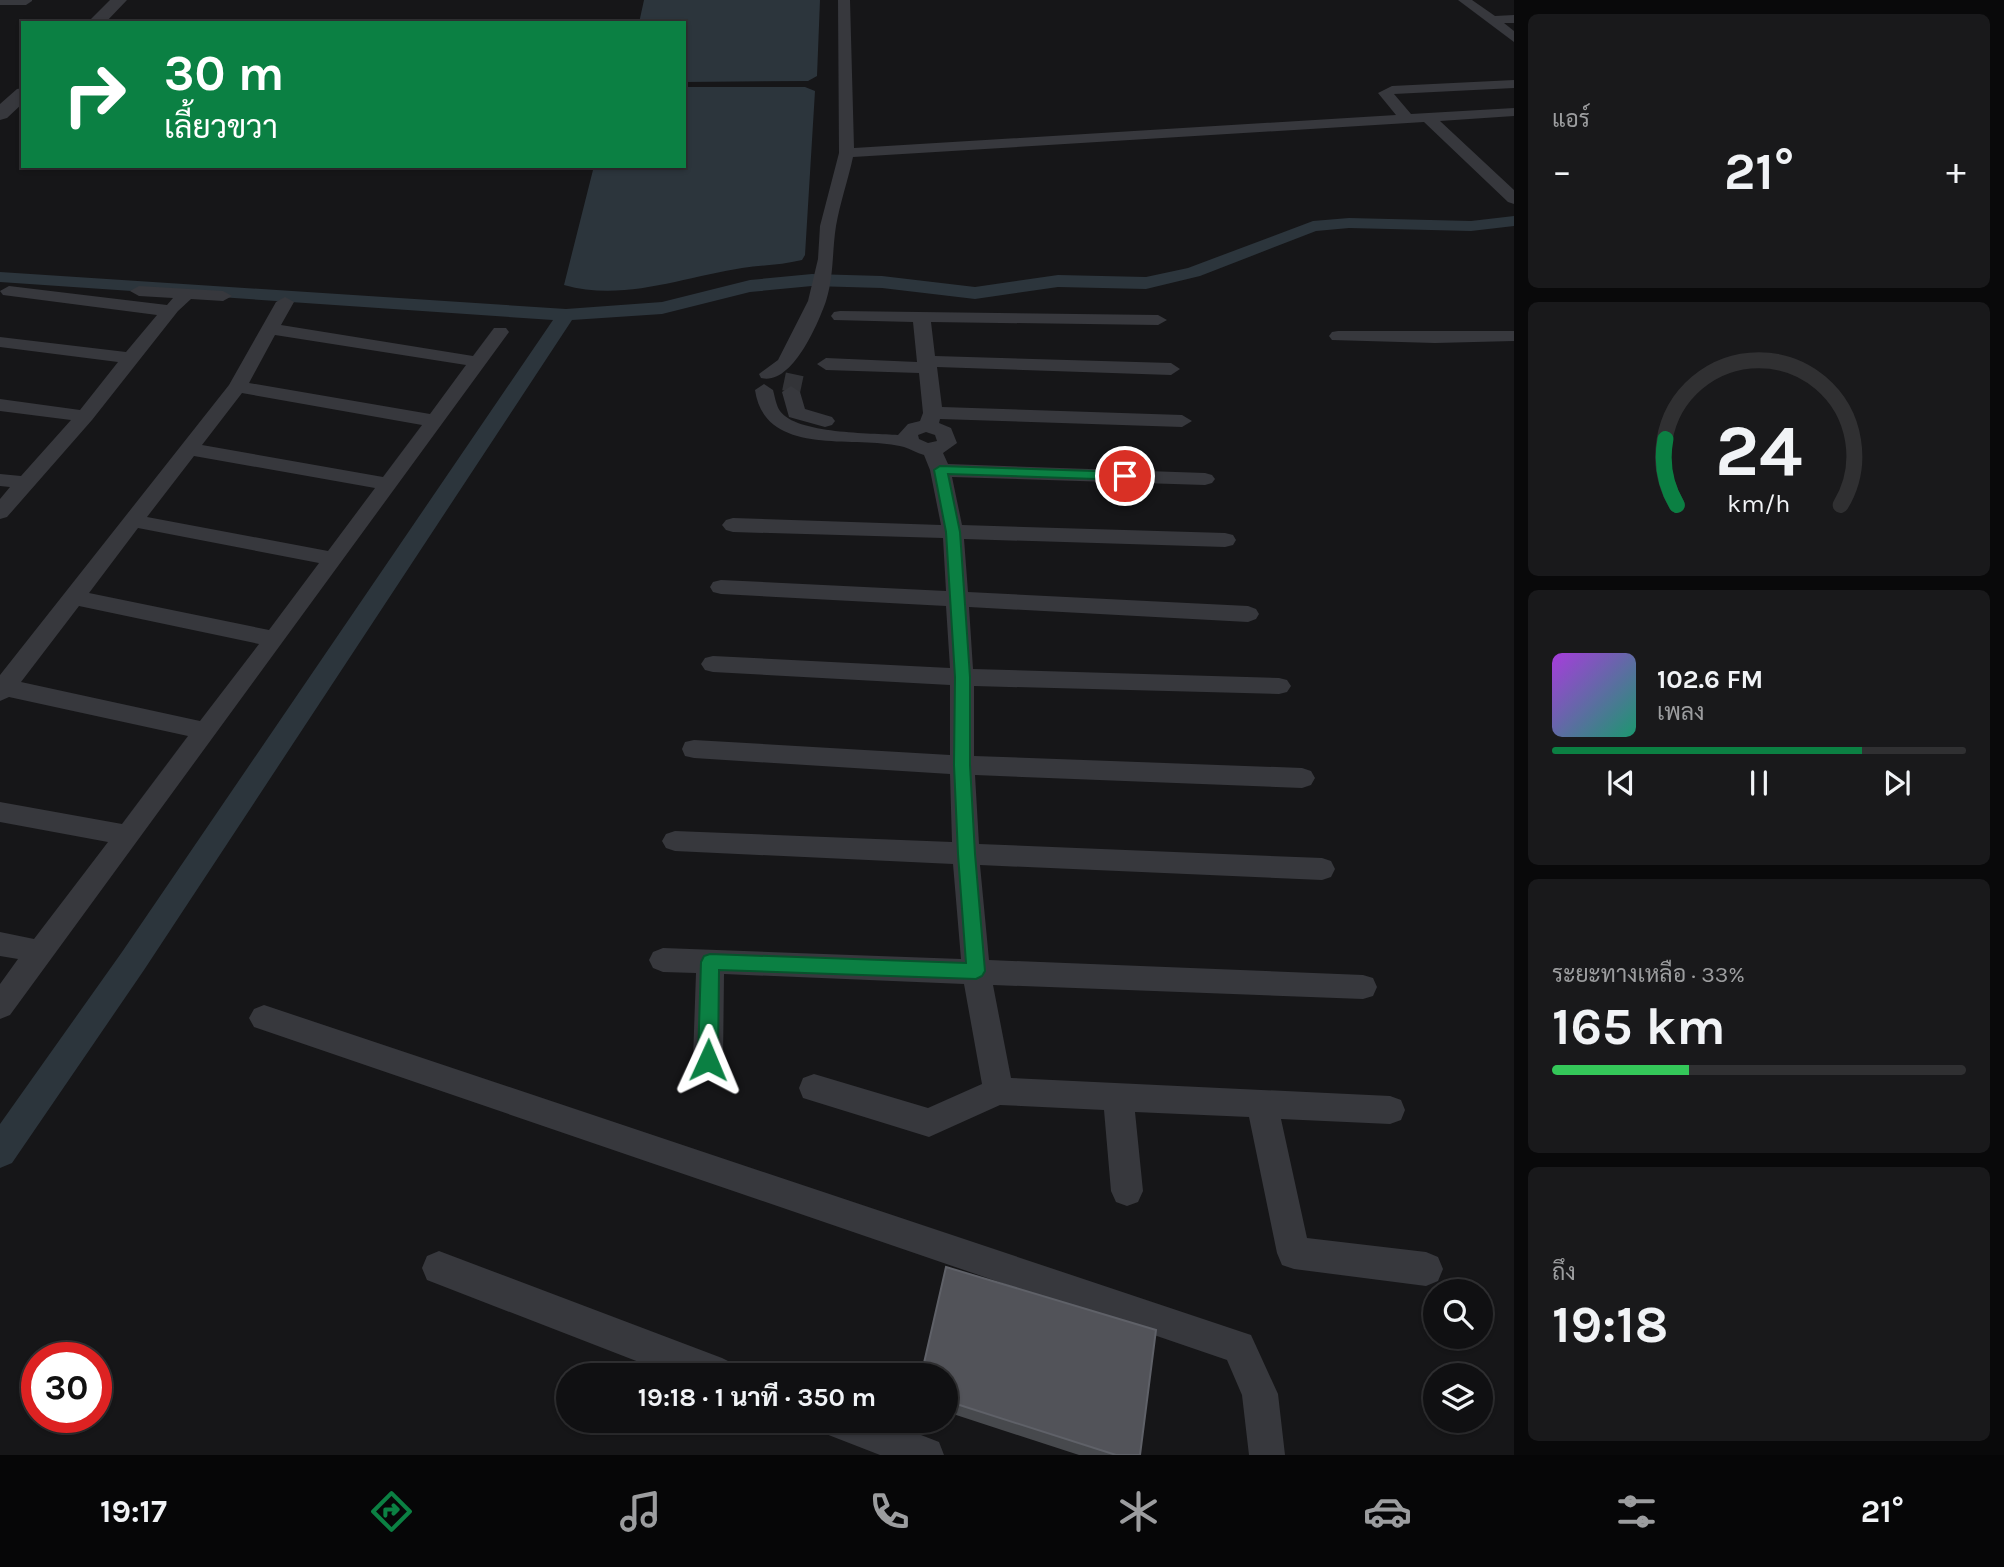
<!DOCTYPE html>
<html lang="th">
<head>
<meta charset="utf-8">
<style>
  :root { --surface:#101012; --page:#19191b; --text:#f1f3f6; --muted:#9c9d9f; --line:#303032; --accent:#0b8043 }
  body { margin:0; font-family:Karla,Sarabun,sans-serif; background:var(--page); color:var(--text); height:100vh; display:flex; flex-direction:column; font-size:26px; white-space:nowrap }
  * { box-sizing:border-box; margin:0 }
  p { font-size:23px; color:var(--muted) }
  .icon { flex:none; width:38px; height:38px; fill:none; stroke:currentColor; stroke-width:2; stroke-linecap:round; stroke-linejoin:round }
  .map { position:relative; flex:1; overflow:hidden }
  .panel { display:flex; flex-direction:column; gap:14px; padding:14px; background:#09090a; width:490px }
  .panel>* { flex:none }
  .guide { position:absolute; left:21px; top:21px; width:665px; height:147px; border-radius:0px; box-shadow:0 2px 5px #0004,0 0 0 2px var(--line); background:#0b8043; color:#fff; overflow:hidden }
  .fabs { position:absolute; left:1423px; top:1279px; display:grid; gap:14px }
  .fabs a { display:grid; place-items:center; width:70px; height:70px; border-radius:50%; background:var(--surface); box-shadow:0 2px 5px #0004,0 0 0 2px var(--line); font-size:35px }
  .speed { position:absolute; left:21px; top:1342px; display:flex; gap:14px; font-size:35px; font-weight:700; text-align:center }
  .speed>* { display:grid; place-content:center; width:91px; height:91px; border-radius:50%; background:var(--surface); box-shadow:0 2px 5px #0004,0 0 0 2px var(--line); line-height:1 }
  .speed .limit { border:10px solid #d22; background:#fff; color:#111 }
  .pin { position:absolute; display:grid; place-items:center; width:60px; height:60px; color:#fff; margin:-30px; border:4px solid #fff; border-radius:50%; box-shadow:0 2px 7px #0007 }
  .me { position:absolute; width:77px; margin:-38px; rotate:1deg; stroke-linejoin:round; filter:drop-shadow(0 0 5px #0008) }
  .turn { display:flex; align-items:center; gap:24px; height:147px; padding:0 28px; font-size:32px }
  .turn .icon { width:91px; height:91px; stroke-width:2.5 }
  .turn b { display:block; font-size:49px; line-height:60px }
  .big { font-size:52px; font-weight:700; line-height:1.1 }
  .panel .widget { flex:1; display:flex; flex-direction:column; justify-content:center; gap:10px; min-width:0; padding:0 24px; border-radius:10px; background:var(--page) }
  .panel .dial { align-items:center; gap:0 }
  .dial svg { height:182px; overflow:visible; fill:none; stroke:var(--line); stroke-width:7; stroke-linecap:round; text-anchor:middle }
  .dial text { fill:var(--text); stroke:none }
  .song { display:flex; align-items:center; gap:21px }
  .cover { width:84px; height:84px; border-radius:10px; background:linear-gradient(135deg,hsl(280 70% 55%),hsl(160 70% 35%)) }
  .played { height:7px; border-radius:4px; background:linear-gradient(90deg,var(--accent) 75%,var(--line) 75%) }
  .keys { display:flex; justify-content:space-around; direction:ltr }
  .heat { display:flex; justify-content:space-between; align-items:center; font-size:38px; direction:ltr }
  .charge { height:10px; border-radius:5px; background:linear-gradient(90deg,#34c759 33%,var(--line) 0) }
  .trip { position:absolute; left:556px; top:1363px; width:402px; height:70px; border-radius:35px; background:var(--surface); box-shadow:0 2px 5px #0004,0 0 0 2px var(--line); font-weight:700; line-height:70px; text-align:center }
  .menu { display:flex; height:112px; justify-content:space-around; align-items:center; background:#060607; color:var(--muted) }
  .menu .icon { width:49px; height:49px }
  .menu .current { color:var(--accent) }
  .menu b { font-size:32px; color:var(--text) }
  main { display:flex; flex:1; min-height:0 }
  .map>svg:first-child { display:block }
</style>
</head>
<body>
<main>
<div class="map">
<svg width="1514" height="1455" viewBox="0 0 1514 1455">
  <rect width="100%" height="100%" fill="#161618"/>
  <path fill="#2c353c" d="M 644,0 L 820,0 L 817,76 L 808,81 L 684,82 L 684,23 L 639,23 Z
    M 684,87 L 805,87 L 815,91 L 805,255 L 802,260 C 782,265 762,265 742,268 C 683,277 624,302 564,285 L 594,166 L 684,166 Z"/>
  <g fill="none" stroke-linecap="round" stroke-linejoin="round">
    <path fill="#2c353c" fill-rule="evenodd" d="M 1514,216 L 1514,226 L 1471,231 L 1349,228 L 1316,231 L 1200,276 L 1146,289 L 1058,287 L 975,299 L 882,288 L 812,286 L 750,292 L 662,314 L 572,320 L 144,970 L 12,1163 L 0,1168 L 0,1124 L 122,952 L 553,320 L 0,282 L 0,272 L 566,309 L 662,302 L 750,280 L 812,274 L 882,276 L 975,287 L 1058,275 L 1146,277 L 1188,268 L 1313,221 L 1349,218 L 1471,221 Z"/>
    <path stroke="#333438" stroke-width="18" stroke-dasharray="18 10" stroke-linecap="butt" d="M 791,392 L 795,373"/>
    <path fill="#37383d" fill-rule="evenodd" d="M 0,0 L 32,0 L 32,1 L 26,5 L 0,5 Z
      M 838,0 L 850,0 L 854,148 L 1396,115 L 1378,93 L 1392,86 L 1514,80 L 1514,88 L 1394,94 L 1411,114 L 1514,108 L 1514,116 L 1440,121 L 1514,190 L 1514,204 L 1508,202 L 1424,122 L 853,157 C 848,180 840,203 836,226 C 832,251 834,276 826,301 C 818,324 792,386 761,378 L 759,374 L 778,360 L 808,301 L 818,259 L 820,226 L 839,153 Z
      M 1458,0 L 1472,0 L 1495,16 L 1514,15 L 1514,23 L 1504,23 L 1514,31 L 1514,42 Z
      M 9,286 L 167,305 L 173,298 L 139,296 L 130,291 L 139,286 L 223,291 L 232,296 L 223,301 L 191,299 L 178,311 L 92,420 L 7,517 L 0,519 L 0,499 L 10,487 L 0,486 L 0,474 L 21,476 L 71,420 L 0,411 L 0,399 L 80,410 L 118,362 L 0,347 L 0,337 L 126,352 L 157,315 L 3,295 L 0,291 Z
      M 285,297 L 294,302 L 281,325 L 473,356 L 494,328 L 506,328 L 509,332 L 10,1015 L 0,1019 L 0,984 L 18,959 L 0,956 L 0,932 L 34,939 L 108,842 L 0,822 L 0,802 L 122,824 L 188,736 L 9,697 L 0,701 L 0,675 L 229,385 L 276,302 ZM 275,335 L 466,365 L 430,414 L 249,383 ZM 242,393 L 422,425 L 383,477 L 202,445 ZM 194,456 L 375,488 L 328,551 L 147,517 ZM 138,528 L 319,563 L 269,630 L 89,593 ZM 79,606 L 259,644 L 200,721 L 21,682 Z
      M 840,311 L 1158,315 L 1167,320 L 1158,325 L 931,322 L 935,356 L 1171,363 L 1180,369 L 1171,375 L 937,367 L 942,407 L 1182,415 L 1192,421 L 1182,427 L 940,419 L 939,423 L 951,428 L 957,443 L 943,453 L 948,464 L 1205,473 L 1212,475 L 1215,479 L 1212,483 L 1205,485 L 952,477 L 962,525 L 1225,533 L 1233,535 L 1236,540 L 1233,545 L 1225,547 L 964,539 L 968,592 L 1248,606 L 1256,609 L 1259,614 L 1256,619 L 1248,622 L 969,607 L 973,669 L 1279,678 L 1287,680 L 1291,686 L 1287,692 L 1279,694 L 974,686 L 974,756 L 1302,768 L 1311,771 L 1315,778 L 1311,785 L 1302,788 L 975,775 L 979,844 L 1322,858 L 1331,861 L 1335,869 L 1331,877 L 1322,880 L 980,865 L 989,960 L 1363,975 L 1373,978 L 1377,987 L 1373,996 L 1363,999 L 993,985 L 1011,1078 L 1390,1096 L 1401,1100 L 1405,1110 L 1401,1120 L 1390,1124 L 1281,1119 L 1307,1238 L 1426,1252 L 1438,1257 L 1443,1269 L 1438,1281 L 1426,1286 L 1294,1269 L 1282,1265 L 1277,1253 L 1249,1117 L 1135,1112 L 1143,1191 L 1138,1202 L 1127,1206 L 1116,1202 L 1111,1191 L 1104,1110 L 1000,1105 L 929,1137 L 803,1098 L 799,1088 L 803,1078 L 814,1074 L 928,1108 L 982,1084 L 964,984 L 724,974 L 723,1060 L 719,1069 L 708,1073 L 697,1069 L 693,1060 L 696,973 L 663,972 L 653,968 L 649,960 L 653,952 L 663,948 L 961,959 L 953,864 L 675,851 L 666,848 L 662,841 L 666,834 L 675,831 L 952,842 L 950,774 L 694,758 L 685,756 L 682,749 L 685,742 L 694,740 L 950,755 L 950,685 L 713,672 L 705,670 L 701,664 L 705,658 L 713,656 L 950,668 L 946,606 L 721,594 L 713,592 L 710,587 L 713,582 L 721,580 L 946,591 L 943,538 L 733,532 L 726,530 L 722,525 L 726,520 L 733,518 L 941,525 L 930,470 L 924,455 C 917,453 910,449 904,447 C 856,434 765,459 755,390 L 764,384 L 773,390 C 775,397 776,405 780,411 C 796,434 872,433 898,435 L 908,424 L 920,421 L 923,413 L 919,373 L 826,370 L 817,364 L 826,358 L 917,362 L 913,322 L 834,320 L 831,316 L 834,312 ZM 926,432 L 935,435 L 937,441 L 928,443 L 919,439 L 918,435 Z
      M 1338,331 L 1514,331 L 1514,341 L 1435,343 L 1332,340 L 1329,336 L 1332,332 Z
      M 791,386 L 800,392 L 805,409 L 832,417 L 835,421 L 832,425 L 825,427 L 789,417 L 782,392 Z
      M 264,1005 L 1251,1335 L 1278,1394 L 1285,1455 L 1249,1455 L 1242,1395 L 1227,1360 L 254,1027 L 249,1018 L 254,1009 Z
      M 439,1251 L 722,1358 L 734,1364 L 739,1376 L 675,1376 L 427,1280 L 422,1268 L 427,1256 Z
      M 821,1421 L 885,1421 L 939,1442 L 944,1455 L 880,1455 L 826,1434 Z"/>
    <path fill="#37383d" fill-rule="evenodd" d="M 110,0 L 127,0 L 105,23 L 87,23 Z
      M 23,88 L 23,103 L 7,118 L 0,120 L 0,104 L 17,89 Z"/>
  </g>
  <path fill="#47494d" d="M 947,1376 L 1140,1455 L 1079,1455 L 947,1412 Z"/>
  <path fill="#525359" stroke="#5f6168" stroke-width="2" d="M 946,1267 L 1156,1330 L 1140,1455 L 1116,1455 L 947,1401 L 947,1376 L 921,1376 Z"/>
  <path fill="#0b8043" stroke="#07532c" stroke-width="2" d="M 940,466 L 1125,472 L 1132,476 L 1125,480 L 948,474 L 960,532 L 970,677 L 970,765 L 975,854 L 985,971 L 982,976 L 976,979 L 719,970 L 718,1060 L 715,1066 L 708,1069 L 701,1066 L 698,1060 L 701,962 L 704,956 L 710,954 L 966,963 L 958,854 L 954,765 L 955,677 L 946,532 L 934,470 Z"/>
</svg>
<div class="fabs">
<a><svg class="icon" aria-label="search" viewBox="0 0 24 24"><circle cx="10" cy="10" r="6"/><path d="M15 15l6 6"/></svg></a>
<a><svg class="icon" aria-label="layers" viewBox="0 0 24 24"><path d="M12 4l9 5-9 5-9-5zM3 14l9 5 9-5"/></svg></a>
</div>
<div class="speed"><div class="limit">30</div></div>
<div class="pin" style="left:1125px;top:476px;background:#d93025"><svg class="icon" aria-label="arrive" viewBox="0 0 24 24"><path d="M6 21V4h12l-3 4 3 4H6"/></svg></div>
<svg class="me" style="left:708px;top:1060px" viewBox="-20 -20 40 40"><path d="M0-17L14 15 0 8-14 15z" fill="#0b8043" stroke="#fff" stroke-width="4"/></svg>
<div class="trip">19:18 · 1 นาที · 350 m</div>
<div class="guide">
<div class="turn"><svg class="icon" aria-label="right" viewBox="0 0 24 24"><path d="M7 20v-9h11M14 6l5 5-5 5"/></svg><div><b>30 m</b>เลี้ยวขวา</div></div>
</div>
</div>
<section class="panel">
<div class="widget"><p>แอร์</p>
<div class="heat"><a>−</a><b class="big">21°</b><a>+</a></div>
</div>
<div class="widget dial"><svg viewBox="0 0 100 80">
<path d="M14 69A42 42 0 1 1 86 69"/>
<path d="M14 69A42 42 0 0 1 9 40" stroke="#0b8043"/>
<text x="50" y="56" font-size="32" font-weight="700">24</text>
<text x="50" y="72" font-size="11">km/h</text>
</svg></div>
<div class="widget">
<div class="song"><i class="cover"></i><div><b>102.6 FM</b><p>เพลง</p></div></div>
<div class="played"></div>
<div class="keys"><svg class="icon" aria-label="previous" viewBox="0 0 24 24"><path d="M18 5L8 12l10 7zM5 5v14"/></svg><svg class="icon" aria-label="pause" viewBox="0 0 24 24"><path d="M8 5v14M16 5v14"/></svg><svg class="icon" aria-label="next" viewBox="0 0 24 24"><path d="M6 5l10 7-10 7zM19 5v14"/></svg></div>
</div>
<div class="widget"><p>ระยะทางเหลือ · 33%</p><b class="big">165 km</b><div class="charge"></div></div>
<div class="widget"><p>ถึง</p><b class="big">19:18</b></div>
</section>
</main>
<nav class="menu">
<b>19:17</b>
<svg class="icon current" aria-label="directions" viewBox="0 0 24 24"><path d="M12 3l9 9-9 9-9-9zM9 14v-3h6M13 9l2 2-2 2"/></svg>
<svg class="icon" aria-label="music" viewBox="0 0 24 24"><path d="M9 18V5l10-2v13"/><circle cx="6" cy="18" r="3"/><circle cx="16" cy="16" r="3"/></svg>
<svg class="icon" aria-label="phone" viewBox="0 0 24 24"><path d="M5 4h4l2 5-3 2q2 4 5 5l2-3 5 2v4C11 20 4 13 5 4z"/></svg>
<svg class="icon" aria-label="climate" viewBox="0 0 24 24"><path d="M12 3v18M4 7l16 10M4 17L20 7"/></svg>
<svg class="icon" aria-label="car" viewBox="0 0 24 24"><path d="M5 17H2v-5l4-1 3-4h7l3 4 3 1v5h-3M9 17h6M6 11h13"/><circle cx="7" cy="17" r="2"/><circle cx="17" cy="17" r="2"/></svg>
<svg class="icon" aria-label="filters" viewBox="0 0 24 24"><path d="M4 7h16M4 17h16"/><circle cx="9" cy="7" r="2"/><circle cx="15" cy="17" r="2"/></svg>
<b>21°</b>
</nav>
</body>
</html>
